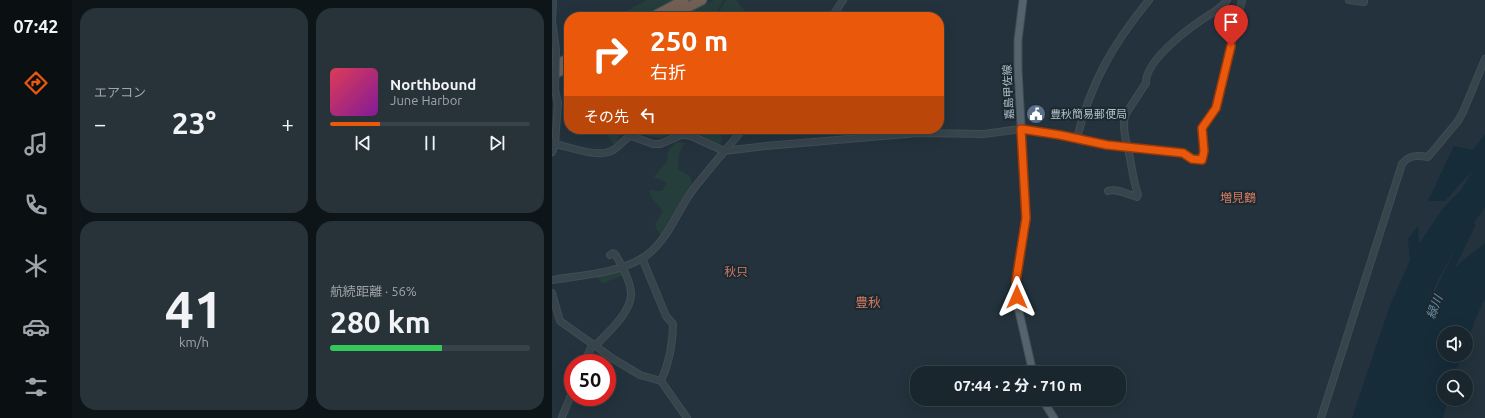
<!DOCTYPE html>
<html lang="ja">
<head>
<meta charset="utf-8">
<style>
  :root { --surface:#1a262d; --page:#273239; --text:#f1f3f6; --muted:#9fa5aa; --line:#384349; --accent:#ea580c }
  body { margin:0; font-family:Ubuntu,"Noto Sans JP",sans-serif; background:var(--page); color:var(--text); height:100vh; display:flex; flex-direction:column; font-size:15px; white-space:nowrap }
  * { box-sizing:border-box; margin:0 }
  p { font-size:13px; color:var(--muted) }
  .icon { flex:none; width:22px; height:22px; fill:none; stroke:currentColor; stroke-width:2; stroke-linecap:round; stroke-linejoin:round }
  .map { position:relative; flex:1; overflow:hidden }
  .drawer { display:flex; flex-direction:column; gap:8px; padding:8px; background:#0e1519; width:480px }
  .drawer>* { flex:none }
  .guide { position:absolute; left:12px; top:12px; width:380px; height:122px; border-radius:16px; box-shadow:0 4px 16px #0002,0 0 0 1px var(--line); background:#ea580c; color:#fff; overflow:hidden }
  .buttons { position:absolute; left:885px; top:326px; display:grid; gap:8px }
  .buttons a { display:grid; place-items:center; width:36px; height:36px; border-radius:50%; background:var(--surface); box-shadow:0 4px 16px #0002,0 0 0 1px var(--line); font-size:20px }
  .speed { position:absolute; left:12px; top:354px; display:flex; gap:8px; font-size:20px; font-weight:700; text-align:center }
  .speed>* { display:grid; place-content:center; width:52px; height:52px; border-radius:50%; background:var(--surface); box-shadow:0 4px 16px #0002,0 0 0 1px var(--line); line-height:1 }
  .speed .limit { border:6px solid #d22; background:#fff; color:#111 }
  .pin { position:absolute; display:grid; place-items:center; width:34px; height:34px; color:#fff; margin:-41px -17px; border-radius:50% 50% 50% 0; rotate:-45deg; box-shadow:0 0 4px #0007 }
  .pin .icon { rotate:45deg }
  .me { position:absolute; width:44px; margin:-22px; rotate:0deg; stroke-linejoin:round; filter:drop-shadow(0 0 3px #0008) }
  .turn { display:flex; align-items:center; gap:14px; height:84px; padding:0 20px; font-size:18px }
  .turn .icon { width:52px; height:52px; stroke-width:2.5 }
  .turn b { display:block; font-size:28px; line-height:34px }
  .then { display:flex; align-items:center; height:38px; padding:0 20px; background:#0003; gap:8px; font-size:15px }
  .big { font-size:30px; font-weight:700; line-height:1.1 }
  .drawer .card { flex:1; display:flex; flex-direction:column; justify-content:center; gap:6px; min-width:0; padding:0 14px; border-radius:16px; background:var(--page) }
  .drawer .dial { align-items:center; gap:0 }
  .dial b { font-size:52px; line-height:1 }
  .song { display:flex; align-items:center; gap:12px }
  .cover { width:48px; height:48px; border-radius:6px; background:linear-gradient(135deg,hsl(350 70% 55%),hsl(290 70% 35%)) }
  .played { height:4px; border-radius:2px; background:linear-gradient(90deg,var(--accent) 25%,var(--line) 25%) }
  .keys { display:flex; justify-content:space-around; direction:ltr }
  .heat { display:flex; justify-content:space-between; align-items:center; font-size:22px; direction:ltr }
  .charge { height:6px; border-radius:3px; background:linear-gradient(90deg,#34c759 56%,var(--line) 0) }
  .drawer .tiles { flex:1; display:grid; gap:8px; grid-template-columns:repeat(2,1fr) }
  .trip { position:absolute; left:358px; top:366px; width:216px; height:40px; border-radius:16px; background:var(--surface); box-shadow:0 4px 16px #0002,0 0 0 1px var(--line); font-weight:700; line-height:40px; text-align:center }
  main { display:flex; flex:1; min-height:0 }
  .tabs { display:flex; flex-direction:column; width:72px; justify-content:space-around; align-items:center; background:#0a0f12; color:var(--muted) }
  .tabs .icon { width:28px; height:28px }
  .tabs .on { color:var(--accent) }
  .tabs b { font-size:18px; color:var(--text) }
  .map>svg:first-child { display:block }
</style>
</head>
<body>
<main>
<nav class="tabs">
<b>07:42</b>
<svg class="icon on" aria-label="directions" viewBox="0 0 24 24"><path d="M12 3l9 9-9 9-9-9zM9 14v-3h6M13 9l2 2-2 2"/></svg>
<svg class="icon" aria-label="music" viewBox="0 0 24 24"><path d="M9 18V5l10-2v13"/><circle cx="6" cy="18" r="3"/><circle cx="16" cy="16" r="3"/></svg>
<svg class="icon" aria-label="phone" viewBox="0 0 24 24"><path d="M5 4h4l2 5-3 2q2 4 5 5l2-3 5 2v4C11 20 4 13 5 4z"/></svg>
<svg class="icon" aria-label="climate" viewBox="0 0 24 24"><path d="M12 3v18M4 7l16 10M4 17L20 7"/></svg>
<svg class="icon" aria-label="car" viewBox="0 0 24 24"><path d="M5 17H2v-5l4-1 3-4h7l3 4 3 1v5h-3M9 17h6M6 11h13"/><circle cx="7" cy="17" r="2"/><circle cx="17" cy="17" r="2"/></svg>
<svg class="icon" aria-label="filters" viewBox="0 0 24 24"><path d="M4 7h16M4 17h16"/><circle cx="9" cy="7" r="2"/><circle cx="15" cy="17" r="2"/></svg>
</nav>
<section class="drawer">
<div class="tiles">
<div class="card"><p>エアコン</p>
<div class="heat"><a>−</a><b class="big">23°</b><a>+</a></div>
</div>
<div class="card">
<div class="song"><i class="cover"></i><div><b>Northbound</b><p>June Harbor</p></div></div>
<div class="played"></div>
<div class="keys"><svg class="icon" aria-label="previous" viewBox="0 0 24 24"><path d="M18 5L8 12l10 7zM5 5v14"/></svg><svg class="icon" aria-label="pause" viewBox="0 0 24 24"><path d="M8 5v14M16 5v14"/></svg><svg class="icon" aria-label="next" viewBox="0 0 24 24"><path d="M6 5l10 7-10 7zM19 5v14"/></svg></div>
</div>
<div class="card dial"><b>41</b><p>km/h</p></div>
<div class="card"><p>航続距離 · 56%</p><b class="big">280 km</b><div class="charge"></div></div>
</div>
</section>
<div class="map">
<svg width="933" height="418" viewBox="0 0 933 418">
  <rect width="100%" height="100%" fill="#23323c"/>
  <path fill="#253d3b" d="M 95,0 L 123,0 L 91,17 L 62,17 Z
    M 162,0 L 171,0 L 165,12 L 158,17 L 128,17 Z
    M 174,0 L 184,0 L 192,10 L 192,17 L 167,17 L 167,12 Z
    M 53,129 L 169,129 L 170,141 L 166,145 L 130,131 L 107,138 L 96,136 L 87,129 L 70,130 L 63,146 L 52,131 Z
    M 124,142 L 133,142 L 127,154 L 126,169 L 138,176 L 141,187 L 109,235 L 105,230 L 103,224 L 111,211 L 99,197 L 97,190 L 110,191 L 115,183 L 102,177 L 115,161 L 116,151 Z
    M 70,270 L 72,275 L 50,284 L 45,276 Z"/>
  <path fill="#162c39" d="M 933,134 L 933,207 L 902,250 L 877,298 L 908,263 L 933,243 L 933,299 L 925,315 L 914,344 L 914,333 L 892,333 L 892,355 L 910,355 L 902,377 L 892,377 L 892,399 L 896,399 L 891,418 L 800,418 L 837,308 L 858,260 L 856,239 L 866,226 L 867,244 L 891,208 L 909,190 L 921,170 L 893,201 L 876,201 L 902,146 L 921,150 Z"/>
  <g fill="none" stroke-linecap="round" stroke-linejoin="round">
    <path stroke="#162c39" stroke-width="8" d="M 888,290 L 919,225"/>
    <g stroke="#404d55" stroke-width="8">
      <path id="minor" d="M 1,0 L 0,21 L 4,50
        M 797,0 L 812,2
        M 280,17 L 291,0
        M 525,138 C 539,82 561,44 597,0
        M 3,144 C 18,147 45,158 59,151 C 67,148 71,139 79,136 L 101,144 L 108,144 L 129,135 L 133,135 L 139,136 L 172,151 L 214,146 L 367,133 L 432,134 L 469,129 L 508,135 L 555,145 L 631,153 L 640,159 L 650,160 L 652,151 L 650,128 L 664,108 L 690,0
        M 0,152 L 3,144 L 6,103 L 3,90
        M 556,191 C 564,188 575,194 582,196 L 585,197 L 586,195 C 582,182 580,171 578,158 C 575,144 570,131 573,115 L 594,83 C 593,62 632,32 648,21 C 658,14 668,10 675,0
        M 90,258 L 114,316 L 121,324 C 121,345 117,363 109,381
        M 0,280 C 30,275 62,274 89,259 C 114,245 124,213 140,191 C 156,170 174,150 191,129
        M 0,293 L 8,321 L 63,360 L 88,375 L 109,381 L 135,418
        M 43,346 C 55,333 79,313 79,294 C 79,282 69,264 63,254 L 61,253 L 58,255
        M 32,363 L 40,345
        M 10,417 L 21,390
        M 769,418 L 850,164 C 857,155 865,155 876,157 L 906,121 L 911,112 L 933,59"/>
    </g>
    <g stroke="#404d55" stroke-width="9">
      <path id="major" d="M 471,0 L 466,40 L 466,69 L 474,219 L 464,281 L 466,307 L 481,373
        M 490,399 L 502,418"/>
    </g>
    <g stroke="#424f57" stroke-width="11">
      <path id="highway" d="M 100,17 L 132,0
        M 117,17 L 150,0
        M 0,67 L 17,58
        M 0,75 L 17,67"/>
    </g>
    <use href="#minor" stroke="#37444c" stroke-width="6"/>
    <use href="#major" stroke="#55636c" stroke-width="7"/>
    <use href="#highway" stroke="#726054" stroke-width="9"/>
    <g stroke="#404d55" stroke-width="8" stroke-linecap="butt">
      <path id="minor-bridge" d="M 3,90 L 4,50"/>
    </g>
    <use href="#minor-bridge" stroke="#37444c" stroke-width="6"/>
  </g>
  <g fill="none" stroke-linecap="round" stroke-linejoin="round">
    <g stroke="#983908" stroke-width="10">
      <path id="route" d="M 465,297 L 464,281 L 474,218 L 469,129 L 508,135 L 555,145 L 631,153 L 640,159 L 650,160 L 652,151 L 650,128 L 664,108 L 679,46"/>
    </g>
    <use href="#route" stroke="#ea580c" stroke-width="7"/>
  </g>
  <defs>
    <g id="civic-disc" transform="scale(1)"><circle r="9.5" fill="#5c6f8a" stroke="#1c2931"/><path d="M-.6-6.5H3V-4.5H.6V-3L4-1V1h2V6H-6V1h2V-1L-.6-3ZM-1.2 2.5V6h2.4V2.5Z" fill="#fff"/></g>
  </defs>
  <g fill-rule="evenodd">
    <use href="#civic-disc" x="484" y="114"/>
  </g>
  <g text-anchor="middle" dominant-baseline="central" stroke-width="4" stroke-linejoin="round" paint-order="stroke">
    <g font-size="11" fill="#b2bfc7" stroke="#1c2931">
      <text transform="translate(456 92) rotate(-93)">嘉島甲佐線</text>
    </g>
    <g font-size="11" fill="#b2bfc7" stroke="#1c2931" text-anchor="start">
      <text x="498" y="114">豊秋簡易郵便局</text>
    </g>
    <g font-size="12" fill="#d47b61" stroke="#1c2931">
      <text x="686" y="197">増見鶴</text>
      <text x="184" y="271">秋只</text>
    </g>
    <g font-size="12" font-style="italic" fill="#6b90a6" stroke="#1c2931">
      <text transform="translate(882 307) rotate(-69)">緑川</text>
    </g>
    <g font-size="13" fill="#d47b61" stroke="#1c2931">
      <text x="316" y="302">豊秋</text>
    </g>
  </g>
</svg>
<div class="buttons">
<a><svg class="icon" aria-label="sound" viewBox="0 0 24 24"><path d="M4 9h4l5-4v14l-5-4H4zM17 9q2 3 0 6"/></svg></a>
<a><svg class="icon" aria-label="search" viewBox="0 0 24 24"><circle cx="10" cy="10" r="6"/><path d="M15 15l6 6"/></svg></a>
</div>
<div class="speed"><div class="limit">50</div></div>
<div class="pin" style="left:679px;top:46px;background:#d93025"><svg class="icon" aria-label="arrive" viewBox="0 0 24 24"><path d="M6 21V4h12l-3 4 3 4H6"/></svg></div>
<svg class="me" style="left:465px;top:297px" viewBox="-20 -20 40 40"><path d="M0-17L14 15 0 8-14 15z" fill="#ea580c" stroke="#fff" stroke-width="4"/></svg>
<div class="trip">07:44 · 2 分 · 710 m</div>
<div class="guide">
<div class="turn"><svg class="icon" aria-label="right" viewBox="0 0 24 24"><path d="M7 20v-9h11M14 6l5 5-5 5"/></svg><div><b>250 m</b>右折</div></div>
<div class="then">その先<svg class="icon" aria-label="left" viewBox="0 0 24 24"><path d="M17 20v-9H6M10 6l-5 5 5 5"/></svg></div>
</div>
</div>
</main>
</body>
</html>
